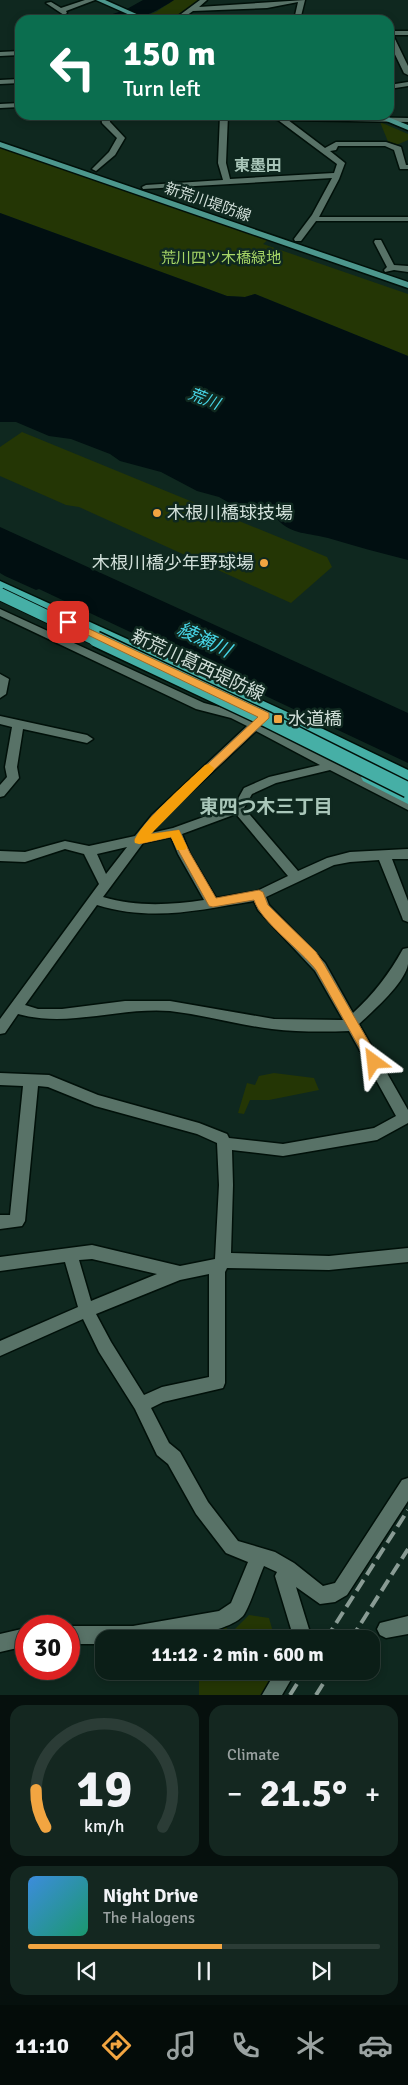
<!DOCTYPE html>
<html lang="en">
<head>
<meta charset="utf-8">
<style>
  :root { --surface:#0b1e17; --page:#142720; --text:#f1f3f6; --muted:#9aa2a1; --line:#2b3c36; --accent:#f2a541 }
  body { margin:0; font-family:Signika,"Noto Sans JP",sans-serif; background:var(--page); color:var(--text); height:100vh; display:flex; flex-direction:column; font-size:19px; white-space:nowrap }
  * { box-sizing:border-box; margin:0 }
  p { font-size:16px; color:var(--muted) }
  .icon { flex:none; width:28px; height:28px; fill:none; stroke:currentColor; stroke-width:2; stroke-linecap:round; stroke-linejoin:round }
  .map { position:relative; height:1695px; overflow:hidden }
  .sheet { display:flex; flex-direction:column; gap:10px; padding:10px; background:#06100d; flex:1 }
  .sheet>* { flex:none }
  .top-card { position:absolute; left:15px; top:15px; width:379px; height:105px; border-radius:15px; box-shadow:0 2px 8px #0003,0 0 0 1px var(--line); background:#0b6e4f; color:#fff; overflow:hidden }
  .speed { position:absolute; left:15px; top:1615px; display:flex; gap:10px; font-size:25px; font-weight:700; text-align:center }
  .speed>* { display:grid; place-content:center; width:65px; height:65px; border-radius:50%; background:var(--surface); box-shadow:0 2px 8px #0003,0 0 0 1px var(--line); line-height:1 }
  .speed .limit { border:8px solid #d22; background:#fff; color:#111 }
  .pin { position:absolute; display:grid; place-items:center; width:42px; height:42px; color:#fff; margin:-21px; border-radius:10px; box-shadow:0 2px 8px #0006 }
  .me { position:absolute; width:55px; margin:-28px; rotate:330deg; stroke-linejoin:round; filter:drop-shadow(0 0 4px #0008) }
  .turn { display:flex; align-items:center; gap:18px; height:105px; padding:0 25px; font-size:22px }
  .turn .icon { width:65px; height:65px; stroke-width:2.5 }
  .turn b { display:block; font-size:35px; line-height:42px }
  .big { font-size:38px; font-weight:700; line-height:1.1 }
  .sheet .card { flex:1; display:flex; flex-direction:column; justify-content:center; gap:8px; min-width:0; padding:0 18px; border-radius:15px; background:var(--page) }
  .sheet .dial { align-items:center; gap:0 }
  .dial svg { height:130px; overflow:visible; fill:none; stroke:var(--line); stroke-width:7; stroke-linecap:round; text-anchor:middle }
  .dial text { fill:var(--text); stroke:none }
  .song { display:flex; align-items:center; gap:15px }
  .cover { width:60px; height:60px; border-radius:8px; background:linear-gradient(135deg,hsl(210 70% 55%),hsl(160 70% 35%)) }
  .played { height:5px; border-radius:2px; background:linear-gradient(90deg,var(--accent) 55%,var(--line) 55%) }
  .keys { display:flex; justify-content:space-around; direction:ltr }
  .heat { display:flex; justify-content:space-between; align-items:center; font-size:28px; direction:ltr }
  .sheet .tiles { flex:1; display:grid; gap:10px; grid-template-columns:1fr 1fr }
  .card:last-child { grid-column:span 2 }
  .trip { position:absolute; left:95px; top:1630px; width:285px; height:50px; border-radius:15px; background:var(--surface); box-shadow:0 2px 8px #0003,0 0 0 1px var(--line); font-weight:700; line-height:50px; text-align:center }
  .menu { display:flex; height:80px; justify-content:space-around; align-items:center; background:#040c09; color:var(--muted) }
  .menu .icon { width:35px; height:35px }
  .menu .current { color:var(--accent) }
  .menu b { font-size:22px; color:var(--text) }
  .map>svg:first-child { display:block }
</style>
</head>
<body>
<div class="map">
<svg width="408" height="1695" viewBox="0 0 408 1695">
  <rect width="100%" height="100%" fill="#0f281f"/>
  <path fill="#243605" d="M 174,0 L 199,0 L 170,20 L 136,20 L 156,12 Z
    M 380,122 L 408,134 L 408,140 L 394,146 L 389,144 Z
    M 0,146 L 269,239 L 263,244 L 408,294 L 408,356 L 255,294 L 245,297 L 227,296 L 0,213 Z
    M 22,432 L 327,557 L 332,567 L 291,603 L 79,507 L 66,505 L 0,476 L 0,447 Z
    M 274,1073 L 314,1078 L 319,1090 L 269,1100 L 250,1100 L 244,1114 L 238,1113 L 247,1083 L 255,1085 L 259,1076 Z
    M 249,1615 L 269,1618 L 275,1639 L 196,1639 L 195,1632 L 226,1626 L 229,1635 Z
    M 199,1671 L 276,1671 L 261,1695 L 199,1695 Z"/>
  <path fill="#010f11" d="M 143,0 L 174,0 C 142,21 131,20 94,20 L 125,10 Z
    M 0,213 L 227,296 L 245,297 L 255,294 L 408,356 L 408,560 C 381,553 354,546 328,538 C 310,533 291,535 277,519 L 271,520 L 266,514 L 262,515 L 255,511 L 247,513 L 219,497 L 197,491 L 161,472 L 120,461 L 110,454 L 71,439 L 49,436 L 16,422 L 0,422 Z
    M 0,527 L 408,713 L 408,763 L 39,589 L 36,590 L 5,576 L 0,573 Z"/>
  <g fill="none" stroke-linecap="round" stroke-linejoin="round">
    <g stroke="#001009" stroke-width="3">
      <path id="minor" d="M 85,0 L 95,0 L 66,11 L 67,13 L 64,15 L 46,3 L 51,2 L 61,8 Z
        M 200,0 L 207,0 L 199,7 L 305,0 L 300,20 L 294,20 L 298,2 L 267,8 L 193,11 L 180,20 L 173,20 Z
        M 389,31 L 408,31 L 408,35 L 393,35 L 408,66 L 408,75 L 404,73 L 389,42 Z
        M 20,51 L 20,55 L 0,56 L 0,52 Z
        M 20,79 L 20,83 L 0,84 L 0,80 Z
        M 408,82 L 408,86 L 389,89 L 389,85 Z
        M 20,103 L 20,107 L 0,108 L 0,104 Z
        M 101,115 L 109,115 L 110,122 L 125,138 L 115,155 L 96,171 L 92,169 L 109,152 L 117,138 L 102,123 Z
        M 220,115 L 228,115 L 226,163 L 230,179 L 334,173 L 337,164 L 278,120 L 255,115 L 408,118 L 408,122 L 288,120 L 325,148 L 336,142 L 386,142 L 401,147 L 406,165 L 408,165 L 408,169 L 400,169 L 394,150 L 385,146 L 338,146 L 336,150 L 330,151 L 345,163 L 339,179 L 319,217 L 408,217 L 408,221 L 316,221 L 301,241 L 295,241 L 294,239 L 312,215 L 332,178 L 143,189 L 142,187 L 146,185 L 223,180 L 218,163 Z
        M 375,240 L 381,240 L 394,265 L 408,266 L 408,272 L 394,270 L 385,272 L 384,270 L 387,267 L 374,242 Z
        M 0,609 L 204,703 L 239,712 L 254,720 L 260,717 L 264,718 L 266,721 L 263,725 L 408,801 L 408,810 L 330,770 L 276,783 L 252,794 L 244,808 L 298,871 L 327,858 L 350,852 L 408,849 L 408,859 L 392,859 L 408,901 L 408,922 L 403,920 L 402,917 L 379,860 L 350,862 L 334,865 L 266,897 L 269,905 L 325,963 L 353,1013 C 374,994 389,974 403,949 L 408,948 C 408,953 408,959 408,964 C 405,983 373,1011 359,1024 L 408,1110 L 408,1123 L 377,1140 L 283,1156 L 232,1150 L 233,1185 L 231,1253 L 329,1256 L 408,1248 L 408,1262 L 329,1270 L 227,1268 L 225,1272 L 225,1383 L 223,1388 L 163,1402 L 151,1408 L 169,1443 L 180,1452 L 208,1502 L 238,1541 L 275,1552 L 294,1563 L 323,1586 L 335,1583 L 402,1480 L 408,1478 L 408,1501 L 347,1595 L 335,1602 L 320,1604 L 296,1587 L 312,1639 L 294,1639 L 275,1576 L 277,1572 L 264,1566 C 259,1577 249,1609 243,1616 C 219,1640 137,1639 104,1639 L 104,1644 L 69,1644 L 69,1626 L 133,1626 L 219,1611 L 231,1603 L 248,1562 L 226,1553 L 196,1514 L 168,1464 L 157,1455 L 135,1409 L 99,1352 L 83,1319 L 0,1356 L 0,1341 L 78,1307 L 65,1262 L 0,1271 L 0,1257 L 92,1245 L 180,1266 L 215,1259 L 219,1185 L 217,1143 L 197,1134 L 95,1106 L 48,1087 L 38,1086 L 25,1221 L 22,1226 L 0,1229 L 0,1215 L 10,1215 L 23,1086 L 0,1085 L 0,1073 L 49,1075 L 98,1095 L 199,1123 L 227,1134 L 229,1138 L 283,1144 L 374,1128 L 396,1116 L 349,1031 C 324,1032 297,1032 272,1029 C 238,1025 205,1015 170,1011 C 119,1007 68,1028 18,1014 L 5,1033 L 0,1034 L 0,1019 L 99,884 L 84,854 L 65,849 L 25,862 L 0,861 L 0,851 L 25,852 L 65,841 L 89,846 L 135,836 L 152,815 L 247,726 L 231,718 L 196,709 L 0,616 ZM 256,731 L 320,765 L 269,777 L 244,788 L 234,806 L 173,828 L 151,833 L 160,821 ZM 236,814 L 288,876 L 257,891 L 216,898 L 190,854 L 182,834 ZM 171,837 L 178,854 L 204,900 C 171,905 136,907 103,897 L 143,843 ZM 127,847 L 106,874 L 97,854 ZM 254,901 L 258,910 L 315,971 L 343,1020 L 274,1019 L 170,1001 L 125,1001 L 62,1009 L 38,1009 L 25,1005 L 97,905 C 153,922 199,910 254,901 ZM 92,1259 L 157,1274 L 91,1301 L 79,1260 ZM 209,1274 L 209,1377 L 162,1387 L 144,1395 L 111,1342 L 96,1314 L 180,1280 Z
        M 0,674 L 9,679 L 6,694 L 0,698 Z
        M 0,716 L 87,735 L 93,739 L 87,743 L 23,729 L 17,767 L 19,778 L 4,796 L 0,797 L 0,785 L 7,777 L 5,767 L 12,727 L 0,724 Z
        M 408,1616 L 408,1634 L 386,1638 L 380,1635 L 377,1629 L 380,1623 Z
        M 26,1628 L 26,1646 L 0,1652 L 0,1634 Z
        M 276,1671 L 296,1671 L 282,1695 L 262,1695 Z"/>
    </g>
    <g stroke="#001009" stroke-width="3">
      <path id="major" d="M 96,0 L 105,0 L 150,20 L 141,20 Z
        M 372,115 L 383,115 L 408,125 L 408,130 Z
        M 0,142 L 408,282 L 408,288 L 0,147 Z"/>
    </g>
    <g stroke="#001009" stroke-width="3">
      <path id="highway" d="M 0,581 L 296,716 L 408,770 L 408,781 L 0,590 Z
        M 368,772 L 408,793 L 408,804 L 363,781 L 361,777 L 363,773 Z"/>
    </g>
    <use href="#minor" fill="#587267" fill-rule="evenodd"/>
    <use href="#major" fill="#4d978d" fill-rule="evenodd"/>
    <use href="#highway" fill="#46afa6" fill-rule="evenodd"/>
    <path stroke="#899b94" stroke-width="4" stroke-dasharray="13 6" stroke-linecap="butt" d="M 326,1639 L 408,1510
      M 351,1639 L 408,1549
      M 290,1695 L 305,1671
      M 316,1695 L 331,1671"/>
    <g stroke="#001009" stroke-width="14" stroke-linecap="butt">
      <path id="highway-bridge-far1" d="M 0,594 L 99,641"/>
    </g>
    <g stroke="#001009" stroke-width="18" stroke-linecap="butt">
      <path id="highway-bridge" d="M 96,639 L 268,720 L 408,790"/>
    </g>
    <use href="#highway-bridge-far1" stroke="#46afa6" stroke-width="12"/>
    <use href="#highway-bridge" stroke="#46afa6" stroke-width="15"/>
  </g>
  <path fill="#f2a541" stroke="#9d6b2a" d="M 68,619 L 269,713 L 269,718 L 160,821 L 151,834 L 179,830 L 190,853 L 216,898 L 259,890 L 263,892 L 268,905 L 316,952 L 324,964 L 378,1058 L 380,1062 L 378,1065 L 369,1065 L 316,970 C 300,949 261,922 254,900 L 213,907 L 209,906 L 171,837 L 139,844 L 134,840 L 152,816 L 258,717 L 65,624 L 63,622 Z"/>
  <path fill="#f59e0b" d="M 209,764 L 214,768 L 213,771 L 151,834 L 179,830 L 187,847 L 185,850 L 177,850 L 171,837 L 139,844 L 135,843 C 131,831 194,776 205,765 Z"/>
  <g fill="#f2a541" stroke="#0f281f" stroke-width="2">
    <circle cx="157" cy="513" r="5"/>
    <circle cx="264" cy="563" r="5"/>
    <rect x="273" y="714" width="10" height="10" rx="2.5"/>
  </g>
  <g text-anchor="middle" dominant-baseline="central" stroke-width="5" stroke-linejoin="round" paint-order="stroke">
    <g font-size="15" fill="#d1dfd9" stroke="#0f281f">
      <text transform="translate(208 202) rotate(19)">新荒川堤防線</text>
    </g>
    <g font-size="15" fill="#a6d566" stroke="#0f281f">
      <text x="221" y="258">荒川四ツ木橋緑地</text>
    </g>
    <g font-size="16" font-weight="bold" fill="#a9c6b9" stroke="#0f281f">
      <text x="258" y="166">東墨田</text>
    </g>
    <g font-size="16" font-style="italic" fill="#47d4e5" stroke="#0f281f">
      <text transform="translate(204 399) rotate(21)">荒川</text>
    </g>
    <g font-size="18" fill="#d1dfd9" stroke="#0f281f" text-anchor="start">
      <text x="167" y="513">木根川橋球技場</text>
      <text x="254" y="563" text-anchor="end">木根川橋少年野球場</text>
      <text x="288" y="719">水道橋</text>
    </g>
    <g font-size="18" fill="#d1dfd9" stroke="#0f281f">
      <text transform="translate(198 665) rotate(25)">新荒川葛西堤防線</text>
    </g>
    <g font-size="19" font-style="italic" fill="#47d4e5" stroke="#0f281f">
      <text transform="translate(204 640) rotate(25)">綾瀬川</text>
    </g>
    <g font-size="19" font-weight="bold" fill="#a9c6b9" stroke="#0f281f">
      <text x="266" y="807">東四つ木三丁目</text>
    </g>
  </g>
</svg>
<div class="speed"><div class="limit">30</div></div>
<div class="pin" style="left:68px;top:622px;background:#d93025"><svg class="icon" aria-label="arrive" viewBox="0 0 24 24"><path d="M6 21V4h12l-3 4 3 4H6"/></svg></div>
<svg class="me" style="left:374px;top:1062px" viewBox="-20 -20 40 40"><path d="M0-17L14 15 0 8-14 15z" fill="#f2a541" stroke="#fff" stroke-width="4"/></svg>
<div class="trip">11:12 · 2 min · 600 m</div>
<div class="top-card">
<div class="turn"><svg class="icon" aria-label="left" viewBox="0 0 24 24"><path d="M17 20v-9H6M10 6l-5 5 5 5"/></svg><div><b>150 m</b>Turn left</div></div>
</div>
</div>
<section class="sheet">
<div class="tiles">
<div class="card dial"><svg viewBox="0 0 100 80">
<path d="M14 69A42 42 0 1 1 86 69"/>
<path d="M14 69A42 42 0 0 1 8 46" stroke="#f2a541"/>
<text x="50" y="56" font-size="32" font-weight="700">19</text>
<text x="50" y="72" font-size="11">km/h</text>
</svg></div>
<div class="card"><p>Climate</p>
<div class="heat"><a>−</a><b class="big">21.5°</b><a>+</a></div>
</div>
<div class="card">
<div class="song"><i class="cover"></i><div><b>Night Drive</b><p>The Halogens</p></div></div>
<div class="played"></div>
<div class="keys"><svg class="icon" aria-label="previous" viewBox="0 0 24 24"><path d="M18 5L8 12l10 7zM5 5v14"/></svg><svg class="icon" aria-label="pause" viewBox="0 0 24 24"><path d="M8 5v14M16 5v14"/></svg><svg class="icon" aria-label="next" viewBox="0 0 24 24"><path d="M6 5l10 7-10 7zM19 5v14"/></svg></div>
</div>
</div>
</section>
<nav class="menu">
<b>11:10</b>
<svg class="icon current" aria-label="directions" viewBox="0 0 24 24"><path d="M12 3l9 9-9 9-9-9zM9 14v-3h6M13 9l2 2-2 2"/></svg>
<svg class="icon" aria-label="music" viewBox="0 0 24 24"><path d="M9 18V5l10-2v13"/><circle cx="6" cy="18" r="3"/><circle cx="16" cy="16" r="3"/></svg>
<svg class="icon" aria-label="phone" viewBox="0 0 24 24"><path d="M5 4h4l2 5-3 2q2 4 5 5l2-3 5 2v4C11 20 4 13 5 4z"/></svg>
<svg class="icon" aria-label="climate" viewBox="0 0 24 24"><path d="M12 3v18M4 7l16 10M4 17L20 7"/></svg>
<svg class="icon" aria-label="car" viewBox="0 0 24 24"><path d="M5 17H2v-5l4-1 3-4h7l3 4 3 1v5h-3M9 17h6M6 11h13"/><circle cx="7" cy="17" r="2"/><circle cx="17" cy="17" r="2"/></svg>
</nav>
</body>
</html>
